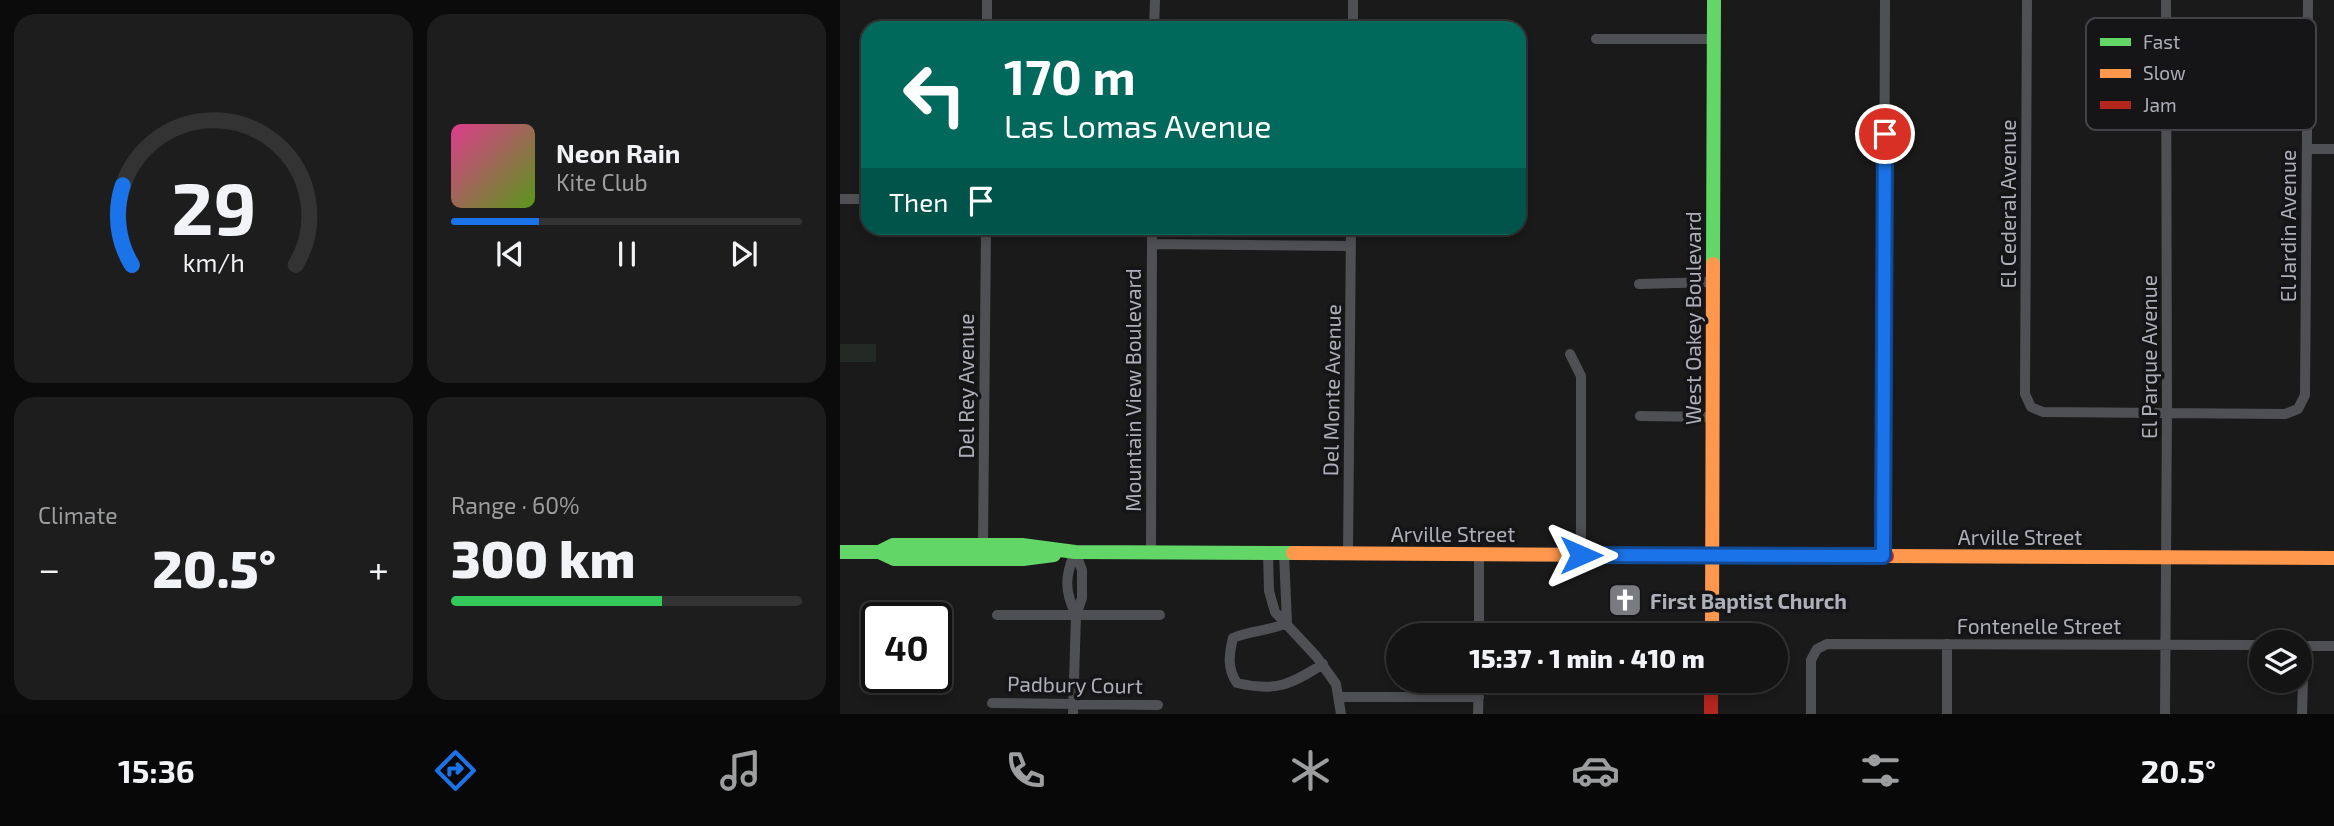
<!DOCTYPE html>
<html lang="en">
<head>
<meta charset="utf-8">
<style>
  :root { --surface:#141414; --page:#1d1d1d; --text:#f1f3f6; --muted:#9d9ea0; --line:#333334; --accent:#1a73e8 }
  body { margin:0; font-family:"Exo 2",sans-serif; background:var(--page); color:var(--text); height:100vh; display:flex; flex-direction:column; font-size:26px; white-space:nowrap }
  * { box-sizing:border-box; margin:0 }
  p { font-size:23px; color:var(--muted) }
  .icon { flex:none; width:38px; height:38px; fill:none; stroke:currentColor; stroke-width:2; stroke-linecap:round; stroke-linejoin:round }
  .map { position:relative; flex:1; overflow:hidden }
  .sheet { display:flex; flex-direction:column; gap:14px; padding:14px; background:#0b0b0b; width:840px }
  .sheet>* { flex:none }
  .top-card { position:absolute; left:21px; top:21px; width:665px; height:214px; border-radius:21px; box-shadow:0 4px 10px #0003,0 0 0 2px var(--line); background:#00695c; color:#fff; overflow:hidden }
  .tools { position:absolute; left:1409px; top:630px; display:grid; gap:14px }
  .tools a { display:grid; place-items:center; width:63px; height:63px; border-radius:50%; background:var(--surface); box-shadow:0 4px 10px #0003,0 0 0 2px var(--line); font-size:35px }
  .speed { position:absolute; left:21px; top:602px; display:flex; gap:14px; font-size:35px; font-weight:700; text-align:center }
  .speed>* { display:grid; place-content:center; width:91px; height:91px; border-radius:50%; background:var(--surface); box-shadow:0 4px 10px #0003,0 0 0 2px var(--line); line-height:1 }
  .speed .limit { border:4px solid #111; border-radius:10px; background:#fff; color:#111 }
  .pin { position:absolute; display:grid; place-items:center; width:60px; height:60px; color:#fff; margin:-30px; border:4px solid #fff; border-radius:50%; box-shadow:0 2px 7px #0007 }
  .me { position:absolute; width:77px; margin:-38px; rotate:90deg; stroke-linejoin:round; filter:drop-shadow(0 0 5px #0008) }
  .turn { display:flex; align-items:center; gap:24px; height:147px; padding:0 28px; font-size:32px }
  .turn .icon { width:91px; height:91px; stroke-width:2.5 }
  .turn b { display:block; font-size:49px; line-height:60px }
  .then { display:flex; align-items:center; height:66px; padding:0 28px; background:#0003; gap:14px; font-size:26px }
  .big { font-size:52px; font-weight:800; line-height:1.1 }
  .sheet .widget { flex:1; display:flex; flex-direction:column; justify-content:center; gap:10px; min-width:0; padding:0 24px; border-radius:21px; background:var(--page) }
  .sheet .dial { align-items:center; gap:0 }
  .dial svg { height:182px; overflow:visible; fill:none; stroke:var(--line); stroke-width:7; stroke-linecap:round; text-anchor:middle }
  .dial text { fill:var(--text); stroke:none }
  .song { display:flex; align-items:center; gap:21px }
  .cover { width:84px; height:84px; border-radius:10px; background:linear-gradient(135deg,hsl(330 70% 55%),hsl(90 70% 35%)) }
  .played { height:7px; border-radius:4px; background:linear-gradient(90deg,var(--accent) 25%,var(--line) 25%) }
  .keys { display:flex; justify-content:space-around; direction:ltr }
  .heat { display:flex; justify-content:space-between; align-items:center; font-size:38px; direction:ltr }
  .charge { height:10px; border-radius:5px; background:linear-gradient(90deg,#34c759 60%,var(--line) 0) }
  .sheet .tiles { flex:1; display:grid; gap:14px; grid-template-columns:repeat(2,1fr) }
  .trip { position:absolute; left:546px; top:623px; width:402px; height:70px; border-radius:35px; background:var(--surface); box-shadow:0 4px 10px #0003,0 0 0 2px var(--line); font-weight:800; line-height:70px; text-align:center }
  .menu { display:flex; height:112px; justify-content:space-around; align-items:center; background:#080808; color:var(--muted) }
  .menu .icon { width:49px; height:49px }
  .menu .on { color:var(--accent) }
  .menu b { font-size:32px; color:var(--text) }
  main { display:flex; flex:1; min-height:0 }
  .map>svg:first-child { display:block }
</style>
</head>
<body>
<main>
<section class="sheet">
<div class="tiles">
<div class="widget dial"><svg viewBox="0 0 100 80">
<path d="M14 69A42 42 0 1 1 86 69"/>
<path d="M14 69A42 42 0 0 1 10 34" stroke="#1a73e8"/>
<text x="50" y="56" font-size="32" font-weight="700">29</text>
<text x="50" y="72" font-size="11">km/h</text>
</svg></div>
<div class="widget">
<div class="song"><i class="cover"></i><div><b>Neon Rain</b><p>Kite Club</p></div></div>
<div class="played"></div>
<div class="keys"><svg class="icon" aria-label="previous" viewBox="0 0 24 24"><path d="M18 5L8 12l10 7zM5 5v14"/></svg><svg class="icon" aria-label="pause" viewBox="0 0 24 24"><path d="M8 5v14M16 5v14"/></svg><svg class="icon" aria-label="next" viewBox="0 0 24 24"><path d="M6 5l10 7-10 7zM19 5v14"/></svg></div>
</div>
<div class="widget"><p>Climate</p>
<div class="heat"><a>−</a><b class="big">20.5°</b><a>+</a></div>
</div>
<div class="widget"><p>Range · 60%</p><b class="big">300 km</b><div class="charge"></div></div>
</div>
</section>
<div class="map">
<svg width="1494" height="714" viewBox="0 0 1494 714">
  <rect width="100%" height="100%" fill="#1a1a1a"/>
  <path fill="#232924" d="M 0,344 L 36,344 L 36,362 L 0,362 Z"/>
  <g fill="none" stroke-linecap="round" stroke-linejoin="round">
    <path stroke="#4f5053" stroke-width="10" d="M 1187,0 L 1185,394 L 1191,407 L 1203,412 L 1445,414 L 1458,409 L 1465,395 L 1468,0
      M 147,28 L 147,0
      M 314,28 L 315,0
      M 513,28 L 513,0
      M 756,39 L 874,39
      M 1467,149 L 1494,149
      M 0,199 L 28,199
      M 312,244 L 511,246
      M 799,284 L 873,282
      M 730,354 L 741,376 L 741,555
      M 800,416 L 872,417
      M 143,545 L 146,228
      M 235,552 C 225,576 224,590 236,615
      M 311,552 L 312,228
      M 428,553 L 429,591 L 435,612 L 476,656 L 496,684 L 501,714
      M 444,553 L 447,623
      M 508,554 L 511,228
      M 1043,556 L 1045,0
      M 157,615 L 320,615
      M 447,623 C 430,631 411,630 393,638 C 389,654 387,669 397,683 C 436,692 450,685 483,664
      M 639,635 L 639,554
      M 1460,646 L 1494,646
      M 499,697 L 639,697
      M 152,703 L 318,705
      M 233,714 L 236,615 L 242,598 L 242,570 L 235,552
      M 638,714 L 639,681
      M 971,714 L 971,660 L 977,649 L 987,644 L 1421,645
      M 1107,714 L 1107,644
      M 1325,714 L 1327,413 L 1326,0
      M 1462,714 L 1464,646"/>
    <path stroke="#63d668" stroke-width="14" d="M 873,264 L 874,0
      M 0,552 L 39,552 L 54,559 L 183,559 L 214,555
      M 39,552 L 53,545 L 182,545 L 235,552 L 453,553"/>
    <path stroke="#ff974d" stroke-width="14" d="M 453,553 L 786,555
      M 1047,556 L 1494,558
      M 872,635 L 873,264"/>
    <path stroke="#b3261e" stroke-width="14" d="M 786,555 L 1047,556
      M 871,681 L 871,714"/>
  </g>
  <g fill="none" stroke-linecap="round" stroke-linejoin="round">
    <g stroke="#114b97" stroke-width="18">
      <path id="route" d="M 741,555 L 1043,556 L 1045,134"/>
    </g>
    <use href="#route" stroke="#1a73e8" stroke-width="12"/>
  </g>
  <defs>
    <g id="church-square" transform="scale(1.75)"><rect x="-9" y="-9" width="18" height="18" rx="4" fill="#7a7b81" stroke="#151416"/><path d="M-1.2-6h2.4v3.5h3.3v2.4h-3.3V6h-2.4V-.1h-3.3v-2.4h3.3Z" fill="#fff"/></g>
  </defs>
  <g fill-rule="evenodd">
    <use href="#church-square" x="785" y="600"/>
  </g>
  <g text-anchor="middle" dominant-baseline="central" stroke-width="7" stroke-linejoin="round" paint-order="stroke">
    <g font-size="21" fill="#adafb9" stroke="#151416">
      <text transform="translate(1167 204) rotate(-90)">El Cederal Avenue</text>
      <text transform="translate(1447 226) rotate(-90)">El Jardin Avenue</text>
      <text transform="translate(852 318) rotate(-90)">West Oakey Boulevard</text>
      <text transform="translate(1308 357) rotate(-90)">El Parque Avenue</text>
      <text transform="translate(125 386) rotate(-90)">Del Rey Avenue</text>
      <text transform="translate(292 390) rotate(-90)">Mountain View Boulevard</text>
      <text transform="translate(491 390) rotate(-89)">Del Monte Avenue</text>
      <text x="613" y="533">Arville Street</text>
      <text x="1180" y="536">Arville Street</text>
      <text x="1199" y="625">Fontenelle Street</text>
      <text transform="translate(235 684) rotate(1)">Padbury Court</text>
    </g>
    <g font-size="21" font-weight="bold" fill="#adafb9" stroke="#151416" text-anchor="start">
      <text x="810" y="600">First Baptist Church</text>
    </g>
  </g>
  <rect x="1246" y="18" width="230" height="112" rx="10" fill="#151416" stroke="#434247" stroke-width="2"/>
  <rect x="1260" y="38" width="31" height="8" fill="#63d668"/>
  <rect x="1260" y="69" width="31" height="9" fill="#ff974d"/>
  <rect x="1260" y="101" width="31" height="8" fill="#b3261e"/>
  <g font-size="19" fill="#adafb9">
    <text x="1303" y="49">Fast</text>
    <text x="1303" y="80">Slow</text>
    <text x="1303" y="112">Jam</text>
  </g>
</svg>
<div class="tools">
<a><svg class="icon" aria-label="layers" viewBox="0 0 24 24"><path d="M12 4l9 5-9 5-9-5zM3 14l9 5 9-5"/></svg></a>
</div>
<div class="speed"><div class="limit">40</div></div>
<div class="pin" style="left:1045px;top:134px;background:#d93025"><svg class="icon" aria-label="arrive" viewBox="0 0 24 24"><path d="M6 21V4h12l-3 4 3 4H6"/></svg></div>
<svg class="me" style="left:741px;top:555px" viewBox="-20 -20 40 40"><path d="M0-17L14 15 0 8-14 15z" fill="#1a73e8" stroke="#fff" stroke-width="4"/></svg>
<div class="trip">15:37 · 1 min · 410 m</div>
<div class="top-card">
<div class="turn"><svg class="icon" aria-label="left" viewBox="0 0 24 24"><path d="M17 20v-9H6M10 6l-5 5 5 5"/></svg><div><b>170 m</b>Las Lomas Avenue</div></div>
<div class="then">Then<svg class="icon" aria-label="arrive" viewBox="0 0 24 24"><path d="M6 21V4h12l-3 4 3 4H6"/></svg></div>
</div>
</div>
</main>
<nav class="menu">
<b>15:36</b>
<svg class="icon on" aria-label="directions" viewBox="0 0 24 24"><path d="M12 3l9 9-9 9-9-9zM9 14v-3h6M13 9l2 2-2 2"/></svg>
<svg class="icon" aria-label="music" viewBox="0 0 24 24"><path d="M9 18V5l10-2v13"/><circle cx="6" cy="18" r="3"/><circle cx="16" cy="16" r="3"/></svg>
<svg class="icon" aria-label="phone" viewBox="0 0 24 24"><path d="M5 4h4l2 5-3 2q2 4 5 5l2-3 5 2v4C11 20 4 13 5 4z"/></svg>
<svg class="icon" aria-label="climate" viewBox="0 0 24 24"><path d="M12 3v18M4 7l16 10M4 17L20 7"/></svg>
<svg class="icon" aria-label="car" viewBox="0 0 24 24"><path d="M5 17H2v-5l4-1 3-4h7l3 4 3 1v5h-3M9 17h6M6 11h13"/><circle cx="7" cy="17" r="2"/><circle cx="17" cy="17" r="2"/></svg>
<svg class="icon" aria-label="filters" viewBox="0 0 24 24"><path d="M4 7h16M4 17h16"/><circle cx="9" cy="7" r="2"/><circle cx="15" cy="17" r="2"/></svg>
<b>20.5°</b>
</nav>
</body>
</html>
